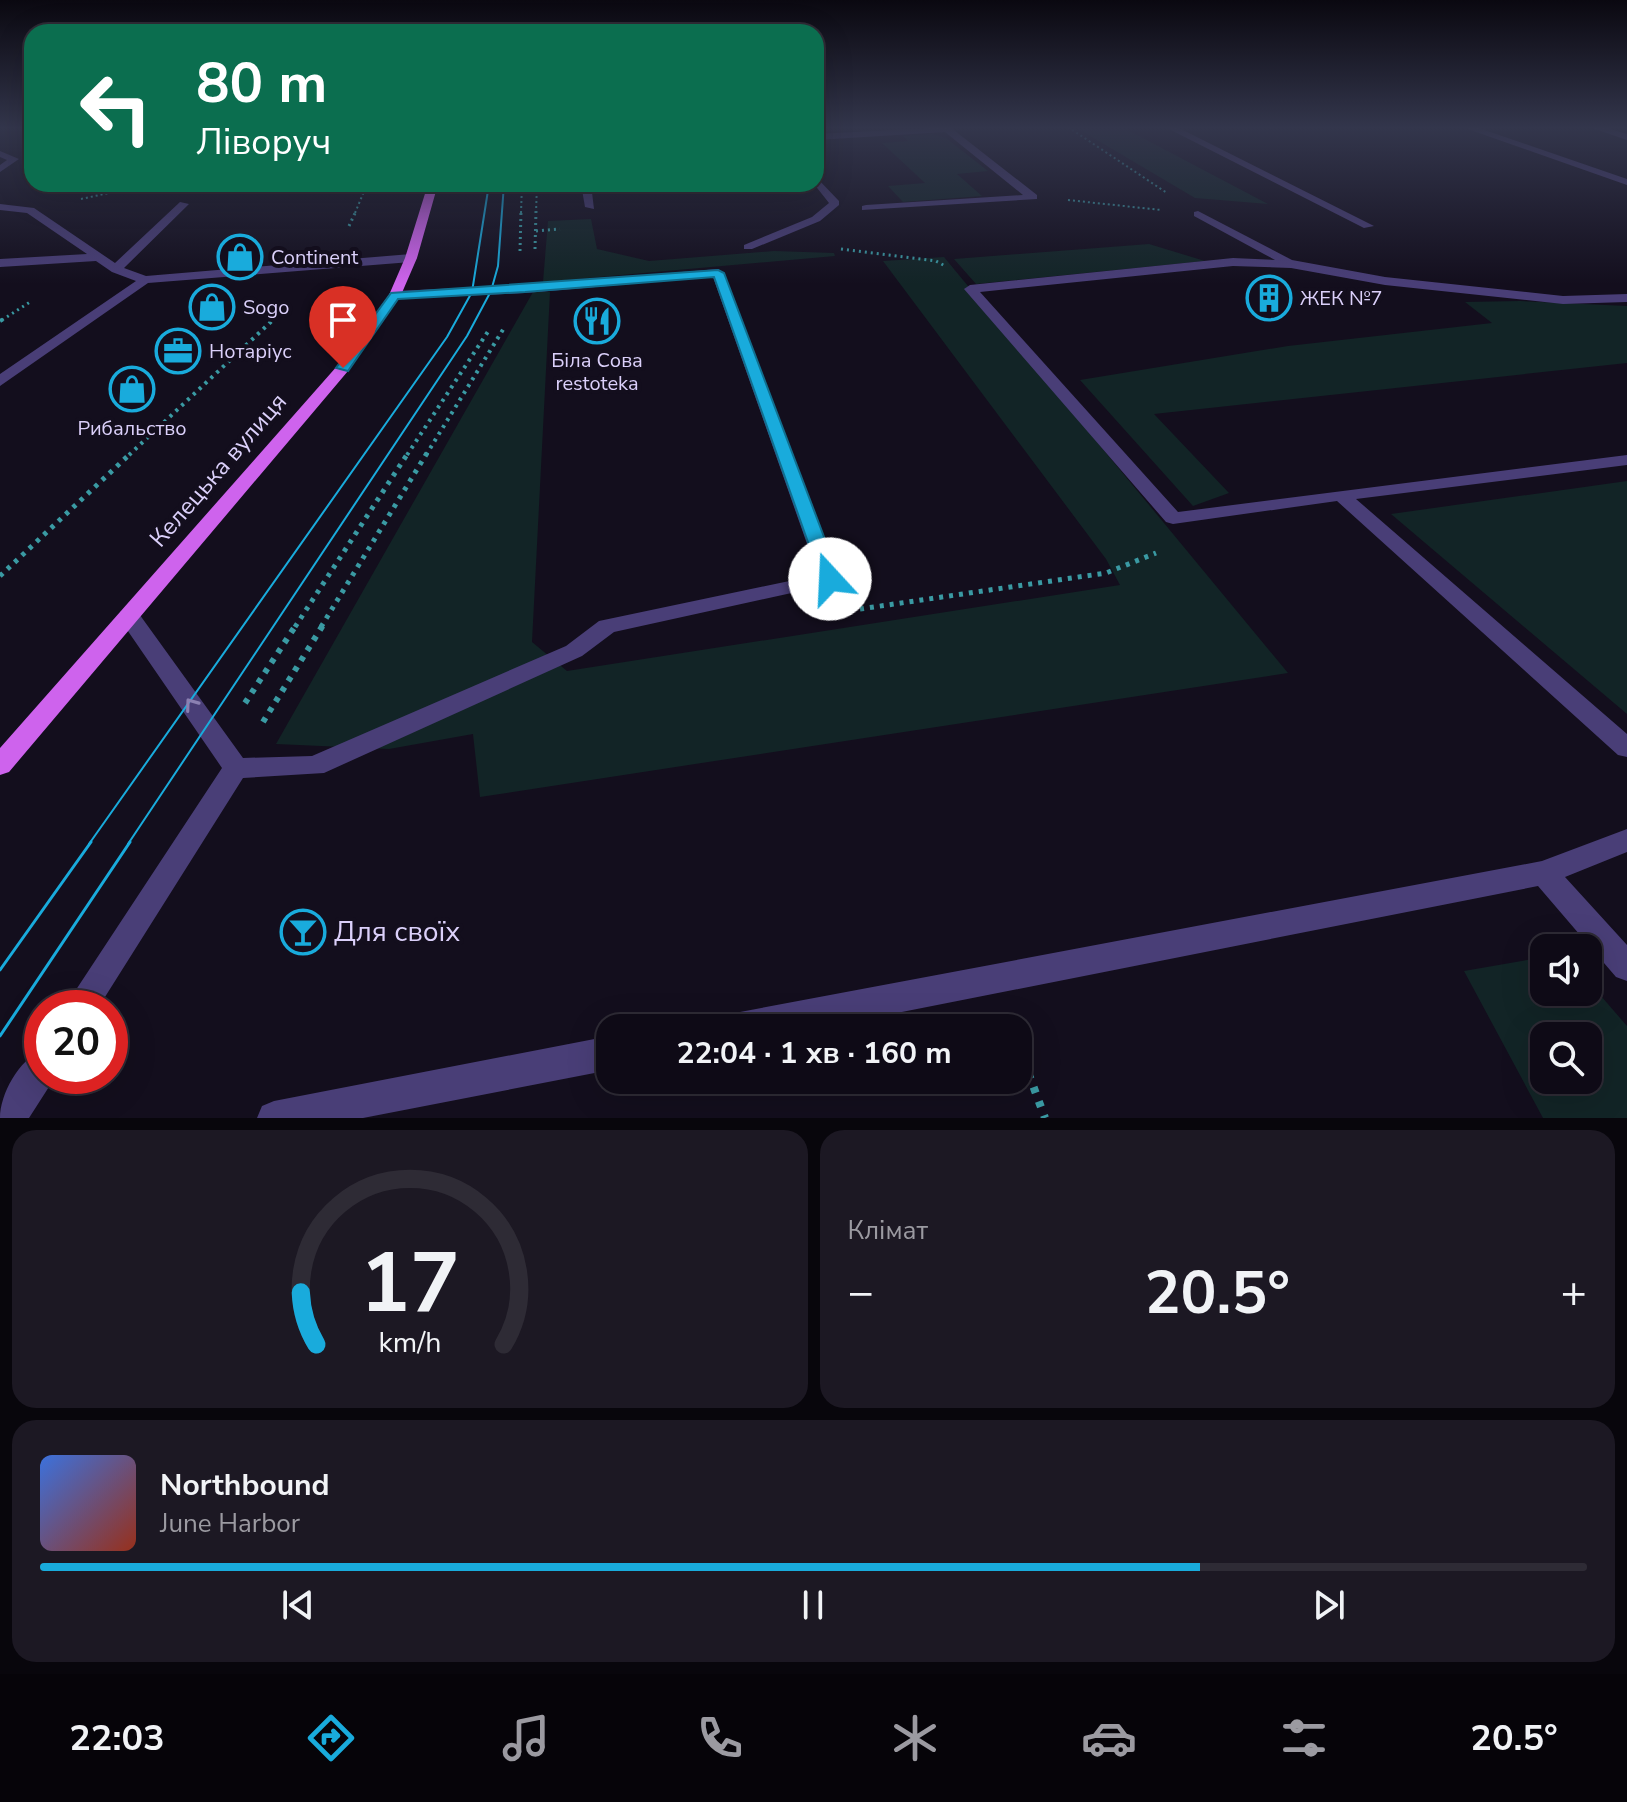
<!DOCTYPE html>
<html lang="uk">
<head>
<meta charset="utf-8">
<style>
  :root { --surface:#0e0a16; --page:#1c1823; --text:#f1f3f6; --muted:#9b9aa1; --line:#2e2b35; --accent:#19abdc }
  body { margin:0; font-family:"Nunito Sans",sans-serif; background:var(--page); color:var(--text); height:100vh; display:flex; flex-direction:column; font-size:30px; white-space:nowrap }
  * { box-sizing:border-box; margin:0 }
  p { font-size:26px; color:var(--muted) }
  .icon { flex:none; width:44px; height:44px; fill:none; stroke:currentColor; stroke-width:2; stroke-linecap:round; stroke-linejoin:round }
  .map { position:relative; height:1118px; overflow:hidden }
  .sheet { display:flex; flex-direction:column; gap:12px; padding:12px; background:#08060c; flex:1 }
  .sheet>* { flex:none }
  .hud { position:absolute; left:24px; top:24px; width:800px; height:168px; border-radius:24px; box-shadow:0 8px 32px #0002,0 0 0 2px var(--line); background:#0b6e4f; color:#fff; overflow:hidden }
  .buttons { position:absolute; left:1530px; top:934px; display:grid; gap:16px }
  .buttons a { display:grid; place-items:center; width:72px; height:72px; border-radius:16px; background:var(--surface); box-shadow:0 8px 32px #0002,0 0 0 2px var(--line); font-size:40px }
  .speed { position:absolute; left:24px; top:990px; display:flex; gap:16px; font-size:40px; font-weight:700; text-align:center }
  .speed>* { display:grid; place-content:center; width:104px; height:104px; border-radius:50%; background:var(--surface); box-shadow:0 8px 32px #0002,0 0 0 2px var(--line); line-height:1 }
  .speed .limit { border:12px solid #d22; background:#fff; color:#111 }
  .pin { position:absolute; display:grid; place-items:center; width:68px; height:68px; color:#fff; margin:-82px -34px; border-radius:50% 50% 50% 0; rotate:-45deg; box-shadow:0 0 8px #0007 }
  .pin .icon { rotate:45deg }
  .me { position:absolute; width:88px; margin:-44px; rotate:340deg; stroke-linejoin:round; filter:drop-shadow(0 0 6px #0008) }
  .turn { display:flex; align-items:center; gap:28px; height:168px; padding:0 40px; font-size:36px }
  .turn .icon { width:104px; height:104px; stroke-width:2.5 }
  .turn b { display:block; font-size:56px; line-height:68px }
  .big { font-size:60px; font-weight:700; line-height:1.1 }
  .sheet .tile { flex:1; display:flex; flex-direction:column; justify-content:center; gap:12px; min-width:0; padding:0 28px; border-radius:24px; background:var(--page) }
  .sheet .dial { align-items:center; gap:0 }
  .dial svg { height:208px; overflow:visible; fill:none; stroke:var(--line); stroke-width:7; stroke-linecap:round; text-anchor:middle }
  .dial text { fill:var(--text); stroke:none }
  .song { display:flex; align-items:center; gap:24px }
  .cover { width:96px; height:96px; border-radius:12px; background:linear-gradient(135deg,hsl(220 70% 55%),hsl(10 70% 35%)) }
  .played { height:8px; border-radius:4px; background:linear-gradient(90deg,var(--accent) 75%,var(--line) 75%) }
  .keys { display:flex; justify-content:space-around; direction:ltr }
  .heat { display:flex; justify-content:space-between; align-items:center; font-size:44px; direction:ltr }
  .sheet .tiles { flex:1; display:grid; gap:12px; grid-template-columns:1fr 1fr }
  .tile:last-child { grid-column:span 2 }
  .trip { position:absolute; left:596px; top:1014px; width:436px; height:80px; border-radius:24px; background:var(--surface); box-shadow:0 8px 32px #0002,0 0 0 2px var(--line); font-weight:700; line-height:80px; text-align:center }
  .dock { display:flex; height:128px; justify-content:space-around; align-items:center; background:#060409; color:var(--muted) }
  .dock .icon { width:56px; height:56px }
  .dock .selected { color:var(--accent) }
  .dock b { font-size:36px; color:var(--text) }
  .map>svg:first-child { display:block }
</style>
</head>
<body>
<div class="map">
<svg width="1627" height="1118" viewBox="0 0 1627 1118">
  <rect width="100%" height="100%" fill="#130e1d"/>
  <path fill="#122426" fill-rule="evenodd" d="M 1075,127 L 1122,127 L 1268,204 L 1195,198 Z
    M 933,134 L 946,138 L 988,171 L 957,174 L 982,196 L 903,202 L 888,186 L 925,183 L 882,143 L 908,141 L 903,136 Z
    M 591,219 L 597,249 L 649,261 L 774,251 L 834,253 L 835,256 L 543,282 L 548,221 Z
    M 1149,244 L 1205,261 L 976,284 L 954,259 Z
    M 944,257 L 1288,673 L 480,797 L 473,734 L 389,749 L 276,744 L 533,292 L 550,292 L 532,642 L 567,671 L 1120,585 L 1106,559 L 883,261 Z
    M 1520,301 L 1627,306 L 1627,363 L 1154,414 L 1229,493 L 1193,506 L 1080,380 L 1288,346 L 1492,323 L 1465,302 Z
    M 1627,481 L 1627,714 L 1391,514 Z
    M 1544,957 L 1544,992 L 1588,992 L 1588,981 L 1627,1026 L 1627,1118 L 1543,1118 L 1464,971 ZM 1544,1036 L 1588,1036 L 1588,1080 L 1544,1080 Z"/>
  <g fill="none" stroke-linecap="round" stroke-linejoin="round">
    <path stroke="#3a9aa3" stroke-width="2" stroke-dasharray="2 3" stroke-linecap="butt" d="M 1068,127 L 1167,193
      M 81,199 L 146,185
      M 1068,200 L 1161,210
      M 355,213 L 367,184
      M 521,213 L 522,184
      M 536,213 L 537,184"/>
    <path stroke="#3a9aa3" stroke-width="3" stroke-dasharray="2 4" stroke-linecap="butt" d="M 349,226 L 356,211
      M 536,231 L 560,229
      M 535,249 L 536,211
      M 841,249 L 936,261 L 945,266
      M 520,251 L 521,211
      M 2,320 L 30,302
      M 273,320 L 285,308"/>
    <path stroke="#3a9aa3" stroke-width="4" stroke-dasharray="3 5" stroke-linecap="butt" d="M 0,321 L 5,318
      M 129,455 L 275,318
      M 407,455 L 489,330
      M 426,455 L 504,328"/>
    <path stroke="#3a9aa3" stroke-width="5" stroke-dasharray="4 6" stroke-linecap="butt" d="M 0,576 L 131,453
      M 860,609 L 1106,573 L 1156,553
      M 295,627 L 408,453
      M 321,627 L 427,453"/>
    <path stroke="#3a9aa3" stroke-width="6" stroke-dasharray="5 7" stroke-linecap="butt" d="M 245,703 L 296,625
      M 263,722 L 323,625"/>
    <path stroke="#3a9aa3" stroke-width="8" stroke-dasharray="6 9" stroke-linecap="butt" d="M 1018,1045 L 1045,1118"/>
    <path fill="#493e77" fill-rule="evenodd" d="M 950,127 L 1037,195 L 1037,199 L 862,210 L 862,206 L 866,205 L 1023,195 L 945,132 L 816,140 L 816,134 Z
      M 1165,127 L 1177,127 L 1374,226 L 1364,228 Z
      M 1462,127 L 1476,127 L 1627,179 L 1627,185 Z
      M 1589,127 L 1604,127 L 1627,134 L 1627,140 Z
      M 0,151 L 19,159 L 0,172 L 0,165 L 7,160 L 0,157 Z
      M 816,177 L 839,201 L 839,205 L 820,221 L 752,249 L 744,249 L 744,245 L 812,217 L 829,203 L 814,184 Z
      M 581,184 L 591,184 L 594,209 L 585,207 Z
      M 180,202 L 189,204 L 124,268 L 146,276 L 411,254 L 417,258 L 411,262 L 148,283 L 0,386 L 0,374 L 136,281 L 112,272 L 96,261 L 0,267 L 0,259 L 87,254 L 27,213 L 0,210 L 0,204 L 34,208 L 115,263 Z
      M 1198,211 L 1292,260 L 1385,277 L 1563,296 L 1627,294 L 1627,302 L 1563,304 L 1385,285 L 1291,268 L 1233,266 L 980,292 L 1178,512 L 1627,455 L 1627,465 L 1356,499 L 1627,734 L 1627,757 L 1618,755 L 1337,501 L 1173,524 L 1166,522 L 964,289 L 970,285 L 1233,258 L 1275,260 L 1194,216 L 1194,212 Z
      M 718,269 L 724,273 L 840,579 L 837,583 L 614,632 L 582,656 L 324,773 L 243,778 L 98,1008 L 64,1008 L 222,768 L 121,621 L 118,616 L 121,611 L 137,611 L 243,758 L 312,756 L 566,646 L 599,621 L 818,575 L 713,277 L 525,293 L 395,299 L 389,295 L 395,291 L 525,285 Z
      M 1627,829 L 1627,852 L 1565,877 L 1627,945 L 1627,981 L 1616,977 L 1538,886 L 821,1028 L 724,1028 L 728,1017 L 740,1012 L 1542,861 Z
      M 610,1036 L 610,1070 L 363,1118 L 257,1118 L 262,1106 L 274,1101 Z
      M 42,1050 L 42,1076 L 55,1076 L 54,1079 L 29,1118 L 0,1118 C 0,1094 19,1060 42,1050 Z"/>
    <path fill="#ce63ed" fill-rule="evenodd" d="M 428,184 L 438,184 L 417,258 L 401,295 L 348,371 L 9,772 L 0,775 L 0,748 L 338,365 L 389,295 L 405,258 Z"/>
    <path stroke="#19abdc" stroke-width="2" d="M 89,844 L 447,337 L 472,292 L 489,184
      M 128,844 L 467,336 L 491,291 L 498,266 L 504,184"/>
    <path stroke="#19abdc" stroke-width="3" d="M 0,970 L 91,842
      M 0,1036 L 130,842"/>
  </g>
  <defs><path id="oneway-chevron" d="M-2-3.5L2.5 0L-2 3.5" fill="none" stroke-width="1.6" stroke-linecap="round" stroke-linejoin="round" transform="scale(2)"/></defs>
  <use stroke="#8b80b2" href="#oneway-chevron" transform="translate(191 704) rotate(-126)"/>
  <linearGradient id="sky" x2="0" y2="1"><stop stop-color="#0a0810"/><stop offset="0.45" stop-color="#33364c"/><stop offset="1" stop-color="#33364c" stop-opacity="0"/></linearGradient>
  <rect width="1627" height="284" fill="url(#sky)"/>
  <path fill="#19abdc" stroke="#106f8f" stroke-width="2" d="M 718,270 L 724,273 L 840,579 L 837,583 L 824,583 L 821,579 L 714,277 L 525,292 L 398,299 L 348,371 L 336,368 L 391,293 Z"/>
  <defs>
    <g id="shop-ring" transform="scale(2.3)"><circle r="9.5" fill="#130e1d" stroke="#19abdc" stroke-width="1.5"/><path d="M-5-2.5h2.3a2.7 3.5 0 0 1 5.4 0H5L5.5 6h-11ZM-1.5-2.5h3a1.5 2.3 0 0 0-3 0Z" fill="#19abdc"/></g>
    <g id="building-ring" transform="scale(2.3)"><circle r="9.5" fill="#130e1d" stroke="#19abdc" stroke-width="1.5"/><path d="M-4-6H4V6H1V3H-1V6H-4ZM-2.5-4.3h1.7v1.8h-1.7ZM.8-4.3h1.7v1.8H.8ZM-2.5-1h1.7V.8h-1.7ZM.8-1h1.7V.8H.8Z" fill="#19abdc"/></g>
    <g id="restaurant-ring" transform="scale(2.3)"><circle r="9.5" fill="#130e1d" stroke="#19abdc" stroke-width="1.5"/><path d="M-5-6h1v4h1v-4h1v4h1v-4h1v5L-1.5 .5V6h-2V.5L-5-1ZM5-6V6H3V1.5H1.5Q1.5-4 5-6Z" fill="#19abdc"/></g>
    <g id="office-ring" transform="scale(2.3)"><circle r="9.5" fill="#130e1d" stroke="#19abdc" stroke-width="1.5"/><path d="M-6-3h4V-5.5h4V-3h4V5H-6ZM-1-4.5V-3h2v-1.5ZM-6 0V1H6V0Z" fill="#19abdc"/></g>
    <g id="bar-ring" transform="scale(2.3)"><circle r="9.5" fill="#130e1d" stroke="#19abdc" stroke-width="1.5"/><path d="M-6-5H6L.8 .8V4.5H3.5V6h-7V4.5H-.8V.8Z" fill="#19abdc"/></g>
  </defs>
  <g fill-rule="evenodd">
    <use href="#shop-ring" x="240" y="257"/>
    <use href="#building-ring" x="1269" y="298"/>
    <use href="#shop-ring" x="212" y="307"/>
    <use href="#restaurant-ring" x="597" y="321"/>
    <use href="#office-ring" x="178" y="351"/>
    <use href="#shop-ring" x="132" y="389"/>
    <use href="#bar-ring" x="303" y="932"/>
  </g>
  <g text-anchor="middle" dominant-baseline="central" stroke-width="8" stroke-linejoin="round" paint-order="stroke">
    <g font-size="20" fill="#dbd0fa" stroke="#130e1d" text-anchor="start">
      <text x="271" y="257">Continent</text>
      <text x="1300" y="298">ЖЕК №7</text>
      <text x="243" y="307">Sogo</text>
      <text x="209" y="351">Нотаріус</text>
      <text x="597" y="360" text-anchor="middle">Біла Сова<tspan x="597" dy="23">restoteka</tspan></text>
      <text x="132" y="428" text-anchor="middle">Рибальство</text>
    </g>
    <g font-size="24" fill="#dbd0fa" stroke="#130e1d">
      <text transform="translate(218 470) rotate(-49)">Келецька вулиця</text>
    </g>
    <g font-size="28" fill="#dbd0fa" stroke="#130e1d" text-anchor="start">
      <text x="334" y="932">Для своїх</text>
    </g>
  </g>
</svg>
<div class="buttons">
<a><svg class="icon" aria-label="sound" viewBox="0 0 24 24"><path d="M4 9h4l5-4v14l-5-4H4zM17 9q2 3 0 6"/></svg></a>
<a><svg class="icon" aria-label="search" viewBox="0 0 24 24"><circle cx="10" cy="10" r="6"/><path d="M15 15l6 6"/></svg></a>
</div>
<div class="speed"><div class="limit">20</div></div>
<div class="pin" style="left:343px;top:368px;background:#d93025"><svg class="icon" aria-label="arrive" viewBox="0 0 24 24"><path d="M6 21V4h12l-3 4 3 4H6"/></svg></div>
<svg class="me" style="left:830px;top:579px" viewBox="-20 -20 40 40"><circle r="19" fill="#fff"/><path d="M0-13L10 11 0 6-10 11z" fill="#19abdc"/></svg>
<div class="trip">22:04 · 1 хв · 160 m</div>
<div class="hud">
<div class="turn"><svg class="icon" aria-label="left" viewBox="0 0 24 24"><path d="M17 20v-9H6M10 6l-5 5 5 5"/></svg><div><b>80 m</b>Ліворуч</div></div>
</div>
</div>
<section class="sheet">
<div class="tiles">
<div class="tile dial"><svg viewBox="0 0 100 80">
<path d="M14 69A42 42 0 1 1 86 69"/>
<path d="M14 69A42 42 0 0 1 8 49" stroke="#19abdc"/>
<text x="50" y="56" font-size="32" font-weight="700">17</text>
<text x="50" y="72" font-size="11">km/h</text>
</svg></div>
<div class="tile"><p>Клімат</p>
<div class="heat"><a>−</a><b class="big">20.5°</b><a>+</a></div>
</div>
<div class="tile">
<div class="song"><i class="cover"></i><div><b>Northbound</b><p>June Harbor</p></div></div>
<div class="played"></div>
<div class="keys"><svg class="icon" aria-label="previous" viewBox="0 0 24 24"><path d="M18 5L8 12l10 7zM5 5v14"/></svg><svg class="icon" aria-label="pause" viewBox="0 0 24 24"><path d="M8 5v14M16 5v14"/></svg><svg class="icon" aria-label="next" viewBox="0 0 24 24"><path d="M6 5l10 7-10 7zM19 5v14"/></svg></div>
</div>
</div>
</section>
<nav class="dock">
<b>22:03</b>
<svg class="icon selected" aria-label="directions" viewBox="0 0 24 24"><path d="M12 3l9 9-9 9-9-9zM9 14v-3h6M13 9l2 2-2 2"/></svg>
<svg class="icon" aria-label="music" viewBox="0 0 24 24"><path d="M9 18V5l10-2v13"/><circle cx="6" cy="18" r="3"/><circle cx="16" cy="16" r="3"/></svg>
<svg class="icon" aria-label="phone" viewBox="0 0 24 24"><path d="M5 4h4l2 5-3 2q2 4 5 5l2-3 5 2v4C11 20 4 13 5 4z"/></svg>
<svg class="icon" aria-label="climate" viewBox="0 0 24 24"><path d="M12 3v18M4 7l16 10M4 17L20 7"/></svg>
<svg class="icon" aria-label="car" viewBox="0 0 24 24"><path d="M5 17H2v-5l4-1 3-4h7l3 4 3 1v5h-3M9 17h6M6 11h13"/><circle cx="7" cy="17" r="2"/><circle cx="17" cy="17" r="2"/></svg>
<svg class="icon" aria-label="filters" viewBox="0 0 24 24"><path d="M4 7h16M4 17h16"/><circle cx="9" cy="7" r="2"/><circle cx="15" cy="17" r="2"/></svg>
<b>20.5°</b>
</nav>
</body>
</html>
